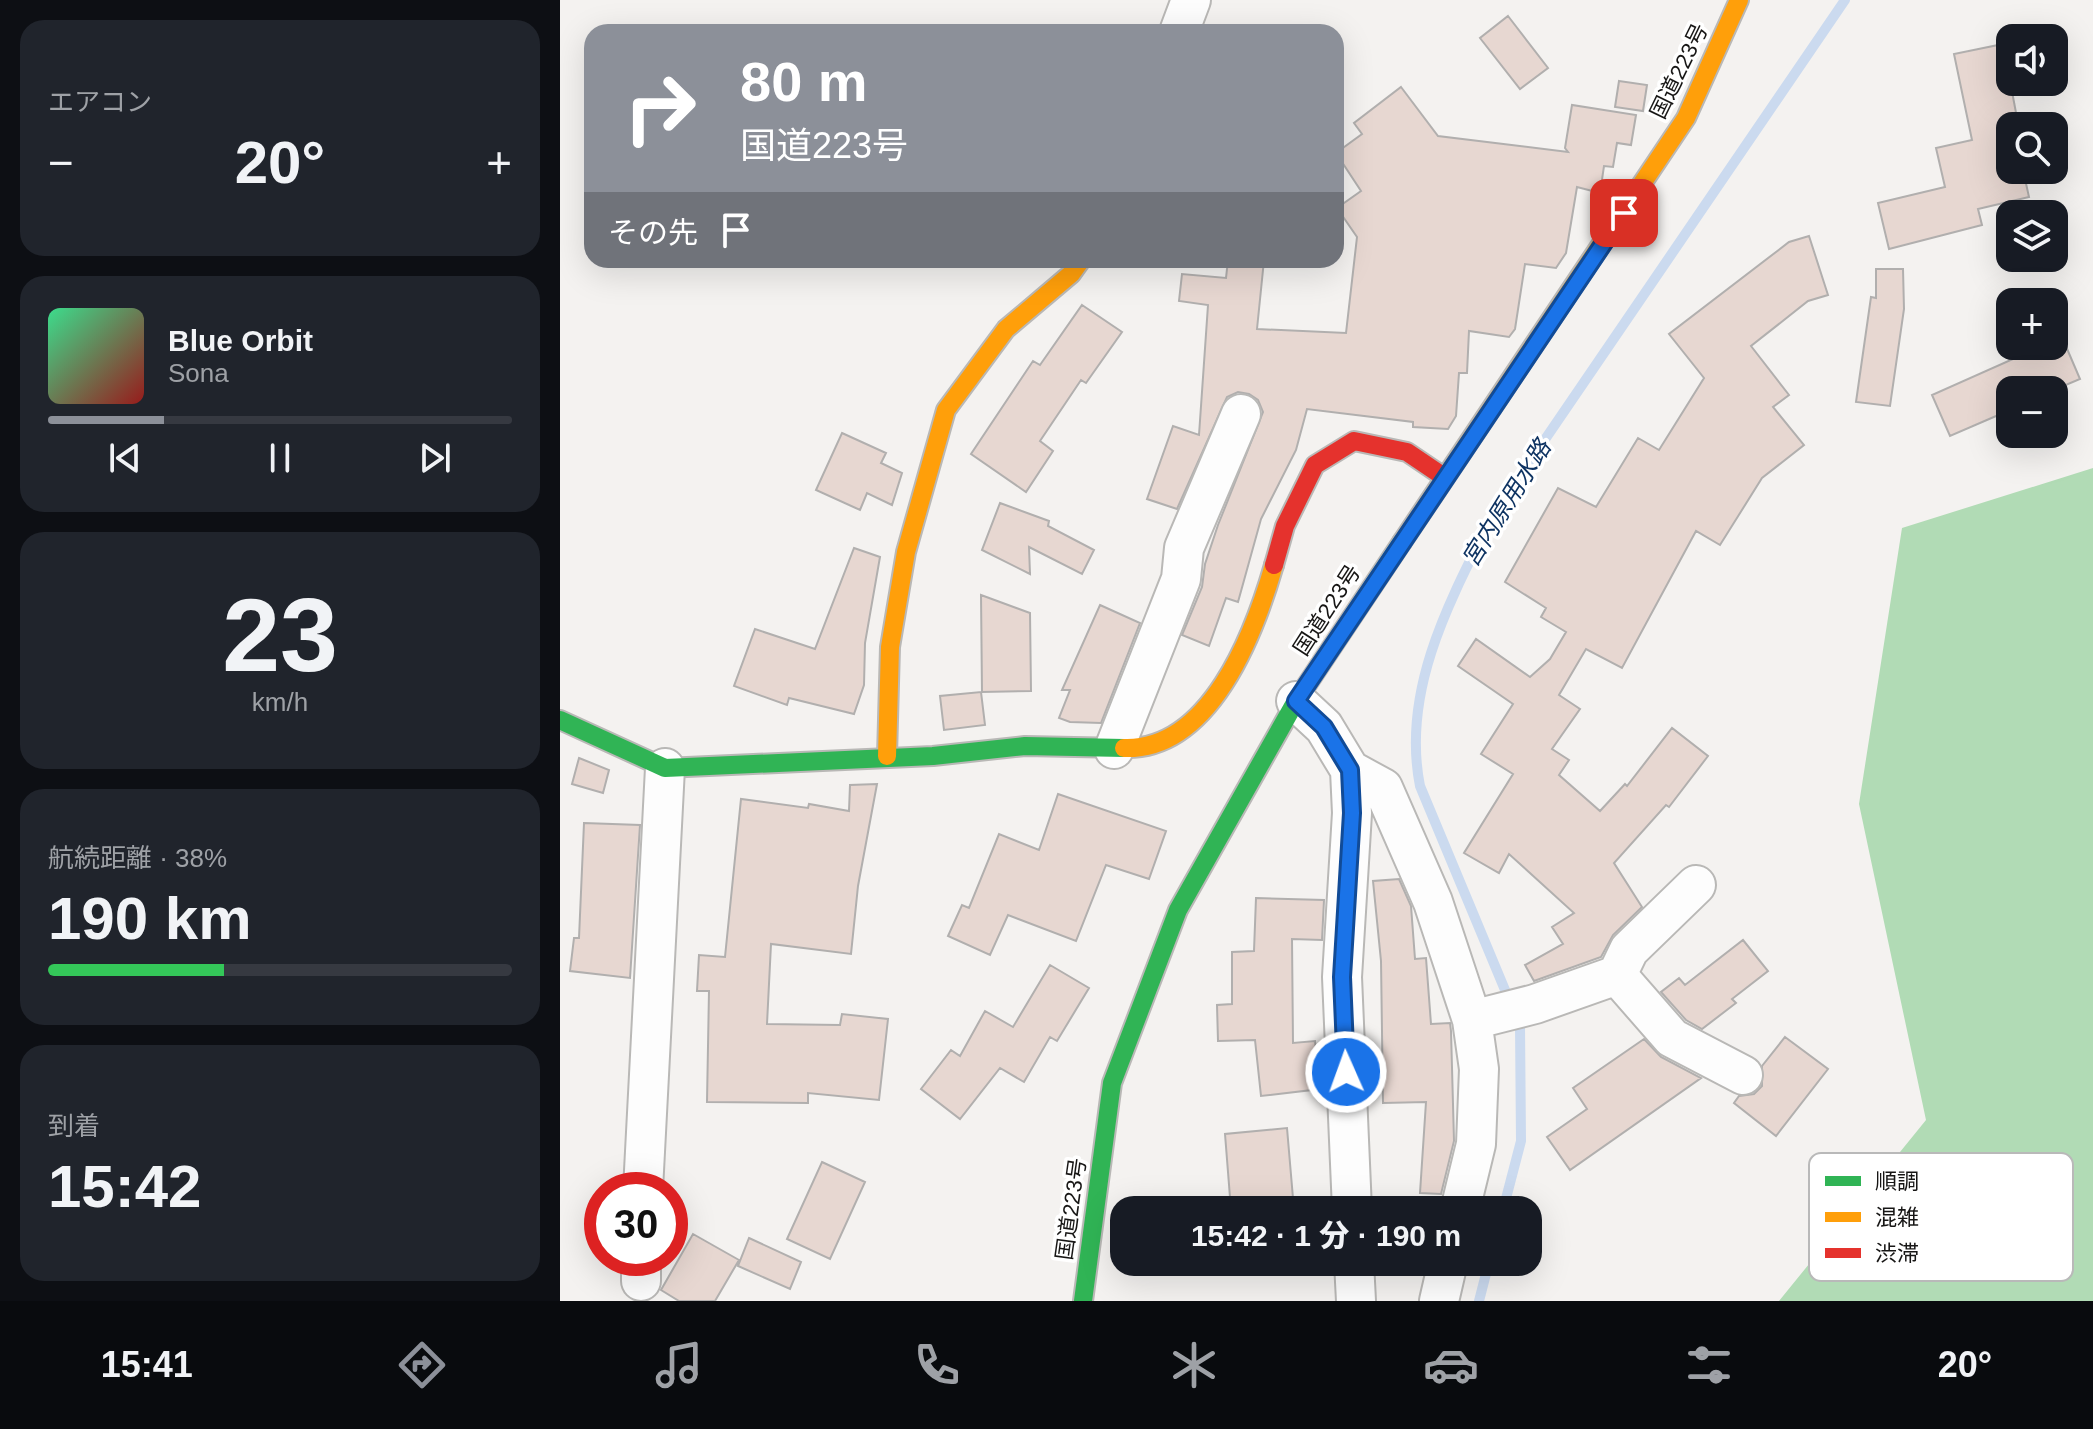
<!DOCTYPE html>
<html lang="ja">
<head>
<meta charset="utf-8">
<style>
  :root { --surface:#171b24; --page:#20242c; --text:#f1f3f6; --muted:#9ea1a6; --line:#363941; --accent:#8c9099 }
  body { margin:0; font-family:Helvetica,"Noto Sans JP",sans-serif; background:var(--page); color:var(--text); height:100vh; display:flex; flex-direction:column; font-size:30px; white-space:nowrap }
  * { box-sizing:border-box; margin:0 }
  p { font-size:26px; color:var(--muted) }
  .icon { flex:none; width:44px; height:44px; fill:none; stroke:currentColor; stroke-width:2; stroke-linecap:round; stroke-linejoin:round }
  .map { position:relative; flex:1; overflow:hidden }
  .side { display:flex; flex-direction:column; gap:20px; padding:20px; background:#0d0f14; width:560px }
  .side>* { flex:none }
  .hud { position:absolute; left:24px; top:24px; width:760px; height:244px; border-radius:24px; box-shadow:0 8px 32px #0002; background:#8c9099; color:#fff; overflow:hidden }
  .buttons { position:absolute; left:1436px; top:24px; display:grid; gap:16px }
  .buttons a { display:grid; place-items:center; width:72px; height:72px; border-radius:16px; background:var(--surface); box-shadow:0 8px 32px #0002; font-size:40px }
  .speed { position:absolute; left:24px; top:1172px; display:flex; gap:16px; font-size:40px; font-weight:700; text-align:center }
  .speed>* { display:grid; place-content:center; width:104px; height:104px; border-radius:50%; background:var(--surface); box-shadow:0 8px 32px #0002; line-height:1 }
  .speed .limit { border:12px solid #d22; background:#fff; color:#111 }
  .pin { position:absolute; display:grid; place-items:center; width:68px; height:68px; color:#fff; margin:-34px; border-radius:16px; box-shadow:0 4px 12px #0006 }
  .me { position:absolute; width:88px; margin:-44px; rotate:358deg; stroke-linejoin:round; filter:drop-shadow(0 0 6px #0008) }
  .turn { display:flex; align-items:center; gap:28px; height:168px; padding:0 24px; font-size:36px }
  .turn .icon { width:104px; height:104px; stroke-width:2.5 }
  .turn b { display:block; font-size:56px; line-height:68px }
  .then { display:flex; align-items:center; height:76px; padding:0 24px; background:#0003; gap:16px; font-size:30px }
  .big { font-size:60px; font-weight:800; line-height:1.1 }
  .side .card { flex:1; display:flex; flex-direction:column; justify-content:center; gap:12px; min-width:0; padding:0 28px; border-radius:24px; background:var(--page) }
  .side .dial { align-items:center; gap:0 }
  .dial b { font-size:104px; line-height:1 }
  .song { display:flex; align-items:center; gap:24px }
  .cover { width:96px; height:96px; border-radius:12px; background:linear-gradient(135deg,hsl(150 70% 55%),hsl(0 70% 35%)) }
  .played { height:8px; border-radius:4px; background:linear-gradient(90deg,var(--accent) 25%,var(--line) 25%) }
  .keys { display:flex; justify-content:space-around; direction:ltr }
  .heat { display:flex; justify-content:space-between; align-items:center; font-size:44px; direction:ltr }
  .charge { height:12px; border-radius:6px; background:linear-gradient(90deg,#34c759 38%,var(--line) 0) }
  .trip { position:absolute; left:550px; top:1196px; width:432px; height:80px; border-radius:24px; background:var(--surface); box-shadow:0 8px 32px #0002; font-weight:800; line-height:80px; text-align:center }
  .tab-bar { display:flex; height:128px; justify-content:space-around; align-items:center; background:#090b0e; color:var(--muted) }
  .tab-bar .icon { width:56px; height:56px }
  .tab-bar .active { color:var(--accent) }
  .tab-bar b { font-size:36px; color:var(--text) }
  main { display:flex; flex:1; min-height:0 }
  .map>svg:first-child { display:block }
</style>
</head>
<body>
<main>
<section class="side">
<div class="card"><p>エアコン</p>
<div class="heat"><a>−</a><b class="big">20°</b><a>+</a></div>
</div>
<div class="card">
<div class="song"><i class="cover"></i><div><b>Blue Orbit</b><p>Sona</p></div></div>
<div class="played"></div>
<div class="keys"><svg class="icon" aria-label="previous" viewBox="0 0 24 24"><path d="M18 5L8 12l10 7zM5 5v14"/></svg><svg class="icon" aria-label="pause" viewBox="0 0 24 24"><path d="M8 5v14M16 5v14"/></svg><svg class="icon" aria-label="next" viewBox="0 0 24 24"><path d="M6 5l10 7-10 7zM19 5v14"/></svg></div>
</div>
<div class="card dial"><b>23</b><p>km/h</p></div>
<div class="card"><p>航続距離 · 38%</p><b class="big">190 km</b><div class="charge"></div></div>
<div class="card"><p>到着</p><b class="big">15:42</b></div>
</section>
<div class="map">
<svg width="1533" height="1301" viewBox="0 0 1533 1301">
  <rect width="100%" height="100%" fill="#f4f2f0"/>
  <path fill="#b1dbb5" d="M 1533,468 L 1533,1301 L 1219,1301 L 1366,1120 L 1299,804 L 1342,528 Z"/>
  <g fill="none" stroke-linecap="round" stroke-linejoin="round">
    <path stroke="#cbdaef" stroke-width="10" d="M 943,1210 L 961,1141 L 960,1026 L 860,786 C 841,690 890,600 932,517 L 1285,0
      M 919,1301 L 929,1262"/>
  </g>
  <path fill="#e7d7d1" stroke="#b1afae" stroke-width="2" d="M 948,16 L 988,68 L 960,89 L 920,38 Z
    M 1443,44 L 1457,118 L 1450,119 L 1450,170 L 1463,170 L 1469,197 L 1418,209 L 1422,225 L 1329,249 L 1318,203 L 1385,187 L 1376,148 L 1412,140 L 1394,54 Z
    M 1059,81 L 1087,85 L 1083,111 L 1055,107 Z
    M 841,87 L 878,136 L 1008,152 L 1005,148 L 1012,105 L 1076,115 L 1071,145 L 1057,143 L 1053,167 L 1044,166 L 1040,193 L 1017,187 L 1006,253 L 996,268 L 965,264 L 955,329 L 949,337 L 909,331 L 907,373 L 899,373 L 896,416 L 888,429 L 853,427 L 853,422 L 747,409 L 736,450 L 701,519 L 678,602 L 666,598 L 649,646 L 622,635 L 642,587 L 645,564 L 658,525 L 703,412 L 698,400 L 689,394 L 678,392 L 667,397 L 617,509 L 587,499 L 613,426 L 639,435 L 648,305 L 619,301 L 622,274 L 666,278 L 668,260 L 704,260 L 697,329 L 786,333 L 797,237 L 777,208 L 801,191 L 776,153 L 802,134 L 794,123 Z
    M 1249,236 L 1268,295 L 1248,301 L 1191,346 L 1229,395 L 1213,407 L 1244,445 L 1202,478 L 1160,545 L 1136,531 L 1062,668 L 1026,649 L 999,695 L 1020,709 L 992,749 L 1009,760 L 999,775 L 1040,811 L 1065,784 L 1067,786 L 1112,728 L 1148,756 L 1109,807 L 1106,805 L 1054,863 L 1082,907 L 1053,935 L 1041,957 L 974,981 L 965,965 L 1003,944 L 992,927 L 1014,913 L 949,854 L 939,873 L 904,853 L 953,774 L 921,754 L 953,704 L 898,666 L 916,639 L 970,677 L 990,659 L 1006,632 L 981,617 L 986,608 L 945,582 L 998,488 L 1036,507 L 1078,438 L 1099,450 L 1144,378 L 1109,334 L 1229,242 Z
    M 1316,269 L 1343,269 L 1344,309 L 1330,406 L 1296,402 L 1311,297 L 1316,298 Z
    M 522,305 L 562,332 L 526,383 L 521,380 L 480,441 L 493,451 L 466,492 L 411,454 L 473,361 L 480,365 Z
    M 1502,337 L 1520,379 L 1494,390 L 1450,390 L 1450,410 L 1390,436 L 1372,395 L 1482,346 L 1494,346 L 1494,341 Z
    M 282,433 L 326,453 L 321,463 L 342,473 L 332,505 L 307,493 L 300,510 L 256,490 Z
    M 440,503 L 489,521 L 488,526 L 534,550 L 522,574 L 469,547 L 470,574 L 422,550 Z
    M 294,548 L 320,557 L 305,643 L 304,685 L 294,714 L 229,698 L 227,705 L 174,686 L 195,629 L 255,649 Z
    M 421,595 L 470,613 L 471,691 L 422,692 Z
    M 540,605 L 580,623 L 541,723 L 510,722 L 499,718 L 510,690 L 502,690 Z
    M 421,692 L 425,725 L 384,730 L 380,696 Z
    M 19,758 L 49,770 L 43,793 L 12,784 Z
    M 317,784 L 298,886 L 291,954 L 211,944 L 207,1024 L 280,1025 L 282,1014 L 328,1019 L 319,1100 L 248,1093 L 248,1103 L 147,1102 L 149,991 L 137,991 L 139,955 L 165,957 L 181,799 L 248,808 L 249,804 L 289,811 L 290,785 Z
    M 498,794 L 606,831 L 589,879 L 546,865 L 516,941 L 448,915 L 430,955 L 388,936 L 402,905 L 409,908 L 439,834 L 479,850 Z
    M 24,823 L 80,825 L 70,978 L 10,971 L 14,938 L 19,938 Z
    M 839,879 L 851,906 L 855,959 L 866,958 L 871,1024 L 890,1023 L 891,1031 L 894,1141 L 881,1194 L 860,1193 L 866,1102 L 823,1103 L 821,961 L 813,881 Z
    M 696,898 L 764,900 L 762,940 L 732,939 L 733,1043 L 755,1041 L 760,1089 L 701,1096 L 695,1040 L 658,1041 L 657,1005 L 672,1004 L 672,952 L 694,951 Z
    M 1183,940 L 1208,971 L 1172,999 L 1176,1003 L 1142,1029 L 1126,1020 L 1101,992 L 1119,978 L 1125,985 Z
    M 490,965 L 529,988 L 497,1041 L 490,1037 L 464,1082 L 440,1068 L 400,1119 L 361,1089 L 391,1050 L 400,1056 L 425,1011 L 453,1027 Z
    M 1225,1037 L 1268,1069 L 1216,1136 L 1174,1103 L 1179,1096 L 1194,1094 L 1202,1086 L 1202,1066 Z
    M 1084,1039 L 1101,1057 L 1141,1078 L 1010,1170 L 987,1137 L 1027,1109 L 1013,1088 Z
    M 727,1128 L 734,1210 L 671,1210 L 665,1134 Z
    M 262,1162 L 305,1182 L 270,1259 L 227,1239 Z
    M 133,1234 L 179,1260 L 155,1301 L 119,1301 L 101,1290 Z
    M 189,1238 L 241,1262 L 230,1289 L 178,1266 Z"/>
  <g fill="none" stroke-linecap="round" stroke-linejoin="round">
    <g stroke="#b9b8b6" stroke-width="42">
      <path id="street" d="M 619,32 L 631,0
        M 736,701 L 764,727 L 790,770 L 792,813 L 782,977 L 792,1210
        M 554,749 L 621,579 L 624,548 L 681,414
        M 790,770 L 823,788 L 873,902 L 912,1020 L 919,1069 L 916,1144 L 900,1210
        M 1057,975 L 1069,950 L 1136,885
        M 912,1020 L 975,1004 L 1057,975 L 1112,1038 L 1183,1075
        M 83,1190 L 105,768
        M 794,1262 L 796,1301
        M 81,1281 L 81,1258
        M 879,1301 L 888,1262"/>
    </g>
    <g stroke="#b9b8b6" stroke-width="22">
      <path id="fast" d="M 0,720 L 105,768 L 373,756 L 465,746 L 564,748
        M 523,1301 L 552,1083 L 618,910 L 736,701 L 842,542"/>
    </g>
    <g stroke="#b9b8b6" stroke-width="22">
      <path id="slow" d="M 842,542 L 1126,118 L 1179,0
        M 564,748 C 650,751 694,634 714,565
        M 327,756 L 330,647 L 346,552 L 386,410 L 446,329 L 511,274 L 521,260"/>
    </g>
    <g stroke="#b9b8b6" stroke-width="22">
      <path id="jam" d="M 714,565 L 725,526 L 755,465 L 794,441 L 847,452 L 884,477"/>
    </g>
    <use href="#street" stroke="#fdfdfd" stroke-width="38"/>
    <use href="#fast" stroke="#30b455" stroke-width="18"/>
    <use href="#slow" stroke="#ff9f0a" stroke-width="18"/>
    <use href="#jam" stroke="#e5322d" stroke-width="18"/>
  </g>
  <g fill="none" stroke-linecap="round" stroke-linejoin="round">
    <g stroke="#114b97" stroke-width="20">
      <path id="route" d="M 786,1072 L 782,977 L 792,813 L 790,770 L 764,727 L 736,701 L 1064,213"/>
    </g>
    <use href="#route" stroke="#1a73e8" stroke-width="14"/>
  </g>
  <g text-anchor="middle" dominant-baseline="central" stroke-width="7" stroke-linejoin="round" paint-order="stroke">
    <g font-size="22" fill="#171615" stroke="#fff">
      <text transform="translate(1119 71) rotate(-64)">国道223号</text>
      <text transform="translate(767 610) rotate(-57)">国道223号</text>
      <text transform="translate(511 1209) rotate(-82)">国道223号</text>
    </g>
    <g font-size="24" font-style="italic" fill="#0e3362" stroke="#fff">
      <text transform="translate(946 503) rotate(-58)">宮内原用水路</text>
    </g>
  </g>
  <rect x="1249" y="1153" width="264" height="128" rx="12" fill="#fff" stroke="#b9b9b9" stroke-width="2"/>
  <rect x="1265" y="1176" width="36" height="10" fill="#30b455"/>
  <rect x="1265" y="1212" width="36" height="10" fill="#ff9f0a"/>
  <rect x="1265" y="1248" width="36" height="10" fill="#e5322d"/>
  <g font-size="22" fill="#171615">
    <text x="1315" y="1189">順調</text>
    <text x="1315" y="1225">混雑</text>
    <text x="1315" y="1261">渋滞</text>
  </g>
</svg>
<div class="buttons">
<a><svg class="icon" aria-label="sound" viewBox="0 0 24 24"><path d="M4 9h4l5-4v14l-5-4H4zM17 9q2 3 0 6"/></svg></a>
<a><svg class="icon" aria-label="search" viewBox="0 0 24 24"><circle cx="10" cy="10" r="6"/><path d="M15 15l6 6"/></svg></a>
<a><svg class="icon" aria-label="layers" viewBox="0 0 24 24"><path d="M12 4l9 5-9 5-9-5zM3 14l9 5 9-5"/></svg></a>
<a>+</a>
<a>−</a>
</div>
<div class="speed"><div class="limit">30</div></div>
<div class="pin" style="left:1064px;top:213px;background:#d93025"><svg class="icon" aria-label="arrive" viewBox="0 0 24 24"><path d="M6 21V4h12l-3 4 3 4H6"/></svg></div>
<svg class="me" style="left:786px;top:1072px" viewBox="-20 -20 40 40"><circle r="17" fill="#1a73e8" stroke="#fff" stroke-width="3"/><path d="M0-11L8 9 0 5-8 9z" fill="#fff"/></svg>
<div class="trip">15:42 · 1 分 · 190 m</div>
<div class="hud">
<div class="turn"><svg class="icon" aria-label="right" viewBox="0 0 24 24"><path d="M7 20v-9h11M14 6l5 5-5 5"/></svg><div><b>80 m</b>国道223号</div></div>
<div class="then">その先<svg class="icon" aria-label="arrive" viewBox="0 0 24 24"><path d="M6 21V4h12l-3 4 3 4H6"/></svg></div>
</div>
</div>
</main>
<nav class="tab-bar">
<b>15:41</b>
<svg class="icon active" aria-label="directions" viewBox="0 0 24 24"><path d="M12 3l9 9-9 9-9-9zM9 14v-3h6M13 9l2 2-2 2"/></svg>
<svg class="icon" aria-label="music" viewBox="0 0 24 24"><path d="M9 18V5l10-2v13"/><circle cx="6" cy="18" r="3"/><circle cx="16" cy="16" r="3"/></svg>
<svg class="icon" aria-label="phone" viewBox="0 0 24 24"><path d="M5 4h4l2 5-3 2q2 4 5 5l2-3 5 2v4C11 20 4 13 5 4z"/></svg>
<svg class="icon" aria-label="climate" viewBox="0 0 24 24"><path d="M12 3v18M4 7l16 10M4 17L20 7"/></svg>
<svg class="icon" aria-label="car" viewBox="0 0 24 24"><path d="M5 17H2v-5l4-1 3-4h7l3 4 3 1v5h-3M9 17h6M6 11h13"/><circle cx="7" cy="17" r="2"/><circle cx="17" cy="17" r="2"/></svg>
<svg class="icon" aria-label="filters" viewBox="0 0 24 24"><path d="M4 7h16M4 17h16"/><circle cx="9" cy="7" r="2"/><circle cx="15" cy="17" r="2"/></svg>
<b>20°</b>
</nav>
</body>
</html>
